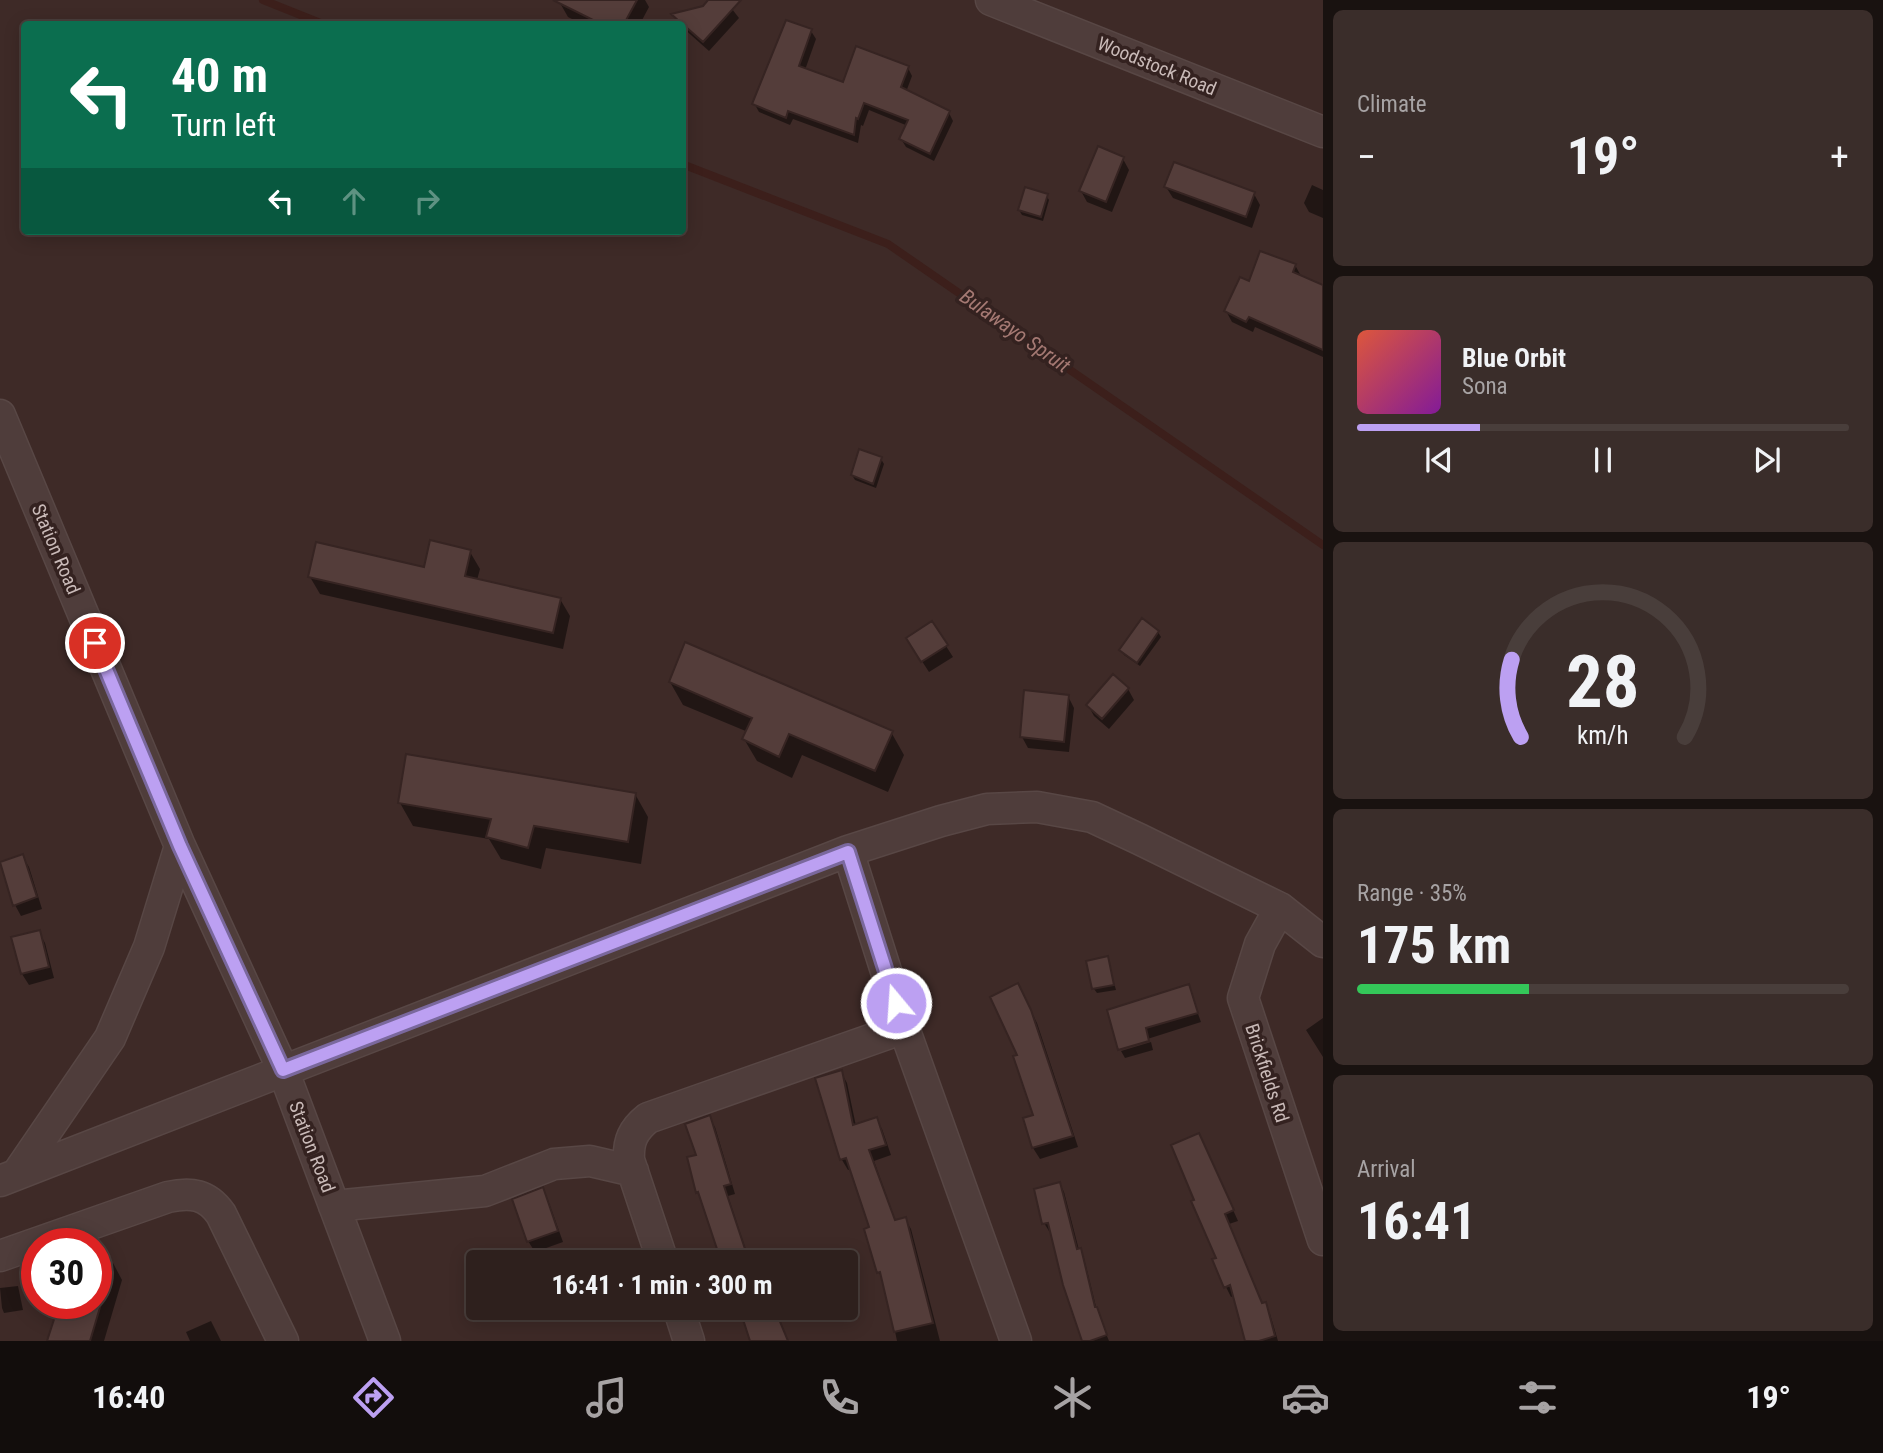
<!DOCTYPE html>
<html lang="en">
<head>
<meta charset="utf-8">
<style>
  :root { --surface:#2e201d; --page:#3a2d2a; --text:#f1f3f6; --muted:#a7a3a4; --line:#493e3b; --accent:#bca0f2 }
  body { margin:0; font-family:"Roboto Condensed",sans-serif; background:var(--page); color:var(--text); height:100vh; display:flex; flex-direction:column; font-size:26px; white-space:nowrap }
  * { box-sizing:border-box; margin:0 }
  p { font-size:23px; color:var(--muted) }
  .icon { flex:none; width:38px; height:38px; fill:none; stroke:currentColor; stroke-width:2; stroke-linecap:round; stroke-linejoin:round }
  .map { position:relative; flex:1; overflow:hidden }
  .side { display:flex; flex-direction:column; gap:10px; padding:10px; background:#191210; width:560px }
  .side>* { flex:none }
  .guide { position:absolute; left:21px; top:21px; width:665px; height:214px; border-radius:7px; box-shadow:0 4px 18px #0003,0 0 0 2px var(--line); background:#0b6e4f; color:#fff; overflow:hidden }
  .speed { position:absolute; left:21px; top:1228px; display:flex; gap:14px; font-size:35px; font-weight:700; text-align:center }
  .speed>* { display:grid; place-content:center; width:91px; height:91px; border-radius:50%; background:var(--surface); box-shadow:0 4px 18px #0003,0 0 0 2px var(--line); line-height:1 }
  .speed .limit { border:10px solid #d22; background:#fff; color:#111 }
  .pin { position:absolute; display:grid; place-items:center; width:60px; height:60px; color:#fff; margin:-30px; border:4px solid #fff; border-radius:50%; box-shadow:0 2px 7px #0007 }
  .me { position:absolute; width:77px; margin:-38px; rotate:342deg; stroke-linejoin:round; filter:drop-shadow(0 0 5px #0008) }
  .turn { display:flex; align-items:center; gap:24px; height:147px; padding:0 35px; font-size:32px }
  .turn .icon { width:91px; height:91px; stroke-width:2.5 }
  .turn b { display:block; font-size:49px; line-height:60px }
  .lanes { display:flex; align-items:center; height:66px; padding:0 35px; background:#0003; justify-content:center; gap:35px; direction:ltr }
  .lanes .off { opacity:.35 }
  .big { font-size:52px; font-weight:700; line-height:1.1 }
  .side .card { flex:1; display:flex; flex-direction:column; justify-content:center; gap:10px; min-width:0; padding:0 24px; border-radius:10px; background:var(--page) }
  .side .dial { align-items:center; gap:0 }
  .dial svg { height:182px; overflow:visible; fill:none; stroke:var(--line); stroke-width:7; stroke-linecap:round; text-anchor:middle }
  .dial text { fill:var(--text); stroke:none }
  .song { display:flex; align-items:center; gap:21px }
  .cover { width:84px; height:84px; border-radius:10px; background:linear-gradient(135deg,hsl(10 70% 55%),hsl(290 70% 35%)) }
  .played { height:7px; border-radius:4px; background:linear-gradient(90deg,var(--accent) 25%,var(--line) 25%) }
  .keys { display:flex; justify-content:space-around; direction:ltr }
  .heat { display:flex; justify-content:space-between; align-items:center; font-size:38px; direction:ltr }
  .charge { height:10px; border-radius:5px; background:linear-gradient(90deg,#34c759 35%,var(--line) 0) }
  .trip { position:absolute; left:466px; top:1250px; width:392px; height:70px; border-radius:7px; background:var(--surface); box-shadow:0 4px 18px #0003,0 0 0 2px var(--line); font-weight:700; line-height:70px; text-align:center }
  .tab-bar { display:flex; height:112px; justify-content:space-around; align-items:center; background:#120d0c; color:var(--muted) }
  .tab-bar .icon { width:49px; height:49px }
  .tab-bar .current { color:var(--accent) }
  .tab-bar b { font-size:32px; color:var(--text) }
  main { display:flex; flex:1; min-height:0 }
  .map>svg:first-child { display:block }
</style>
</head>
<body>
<main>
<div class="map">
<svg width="1323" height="1341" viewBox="0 0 1323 1341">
  <rect width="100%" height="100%" fill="#3e2a27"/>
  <path fill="#0007" d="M 554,0 L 645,0 L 649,7 L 640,24 L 582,24 L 568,17 L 560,3 Z
    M 711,0 L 725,0 L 739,18 L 709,51 L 682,27 L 682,24 L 679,24 L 674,15 L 704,8 Z
    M 811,31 L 816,39 L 805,70 L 844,84 L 908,68 L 912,76 L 906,92 L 949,113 L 953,121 L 934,161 L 906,147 L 901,139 L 908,126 L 869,110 L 863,126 L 861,125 L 858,143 L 793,119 L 790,125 L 759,112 L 754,103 Z
    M 1123,159 L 1129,170 L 1112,212 L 1087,202 L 1081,191 Z
    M 1312,185 L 1323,190 L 1323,218 L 1309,212 L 1304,203 Z
    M 1166,187 L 1254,194 L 1260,205 L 1252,228 L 1173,198 Z
    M 1046,195 L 1049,200 L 1043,221 L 1022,215 L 1019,210 Z
    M 1295,265 L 1301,276 L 1323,287 L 1323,357 L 1255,327 L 1253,332 L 1232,322 L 1226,311 L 1250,284 Z
    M 881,459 L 884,464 L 876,488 L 855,480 L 852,475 Z
    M 470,552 L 480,569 L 477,580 L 560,599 L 570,616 L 563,649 L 320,594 L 310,577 L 425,569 Z
    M 1158,632 L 1161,637 L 1140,666 L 1124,655 L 1121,650 Z
    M 946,646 L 953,657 L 929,672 L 914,649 Z
    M 670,682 L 891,732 L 904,755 L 888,792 L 802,755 L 792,778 L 757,761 L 744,739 L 748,732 L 683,705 Z
    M 1128,689 L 1134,700 L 1109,729 L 1094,716 L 1088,705 Z
    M 1068,696 L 1074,708 L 1069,752 L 1028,748 L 1022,737 Z
    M 635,794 L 648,817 L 641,864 L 546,848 L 541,869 L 501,859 L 489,839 L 413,826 L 400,803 Z
    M 22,856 L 29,867 L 42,909 L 21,916 L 15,905 Z
    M 39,932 L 45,943 L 54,978 L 29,985 L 22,974 L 14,938 Z
    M 1107,958 L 1116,990 L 1097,993 L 1094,989 Z
    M 1188,986 L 1201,1022 L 1119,1048 Z
    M 1024,997 L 1037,1023 L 1078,1147 L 1040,1159 L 1033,1148 L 1025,1119 L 1035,1116 L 1020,1056 Z
    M 1323,1018 L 1323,1057 L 1306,1030 Z
    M 1151,1042 L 1153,1050 L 1125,1058 L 1121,1051 Z
    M 841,1072 L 847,1083 L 856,1126 L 876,1119 L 882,1129 L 891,1155 L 874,1161 L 896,1222 L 905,1219 L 911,1229 L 940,1341 L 897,1341 L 885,1283 L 879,1273 L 867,1230 L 872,1228 L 851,1169 L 848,1170 L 842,1160 L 817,1079 Z
    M 709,1117 L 715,1127 L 735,1194 L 728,1196 L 750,1262 L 723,1262 L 703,1202 L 697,1192 L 698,1156 Z
    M 1204,1145 L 1238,1221 L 1229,1224 L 1263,1304 L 1265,1304 L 1270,1314 L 1278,1341 L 1247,1341 L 1235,1295 L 1231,1297 L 1226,1287 L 1218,1259 L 1196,1201 Z
    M 1060,1184 L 1064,1192 L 1079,1250 L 1084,1258 L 1097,1311 L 1109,1341 L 1084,1341 L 1052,1230 L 1049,1231 L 1044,1223 Z
    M 542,1189 L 548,1200 L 563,1242 L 535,1252 L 528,1241 Z
    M 96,1258 L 113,1263 L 122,1280 L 104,1341 L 49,1341 L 61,1304 L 96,1304 Z
    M 18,1286 L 23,1310 L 4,1313 L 2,1308 L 0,1288 Z
    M 211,1321 L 221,1341 L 190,1341 L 186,1332 Z"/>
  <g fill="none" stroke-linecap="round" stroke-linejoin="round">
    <path stroke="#3c1f1b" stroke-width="8" d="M 263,0 L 323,24
      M 682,164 L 888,244 L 1323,545"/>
  </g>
  <path fill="#543d3a" stroke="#362422" stroke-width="2" d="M 553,0 L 637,0 L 624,24 L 601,24 Z
    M 708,0 L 741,0 L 703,42 L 671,14 L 703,6 Z
    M 786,20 L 812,29 L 799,66 L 843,82 L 856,46 L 909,66 L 901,87 L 950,111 L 930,154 L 899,139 L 908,120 L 864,103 L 858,119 L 856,118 L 854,135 L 788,111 L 786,118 L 752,104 Z
    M 1098,146 L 1124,157 L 1106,202 L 1079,191 Z
    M 1174,162 L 1255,192 L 1246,217 L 1164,187 Z
    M 1025,187 L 1048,194 L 1041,217 L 1018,210 Z
    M 1260,251 L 1296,264 L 1293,272 L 1323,285 L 1323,350 L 1249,317 L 1246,322 L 1224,311 L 1240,277 L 1249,281 Z
    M 859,449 L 882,457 L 873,484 L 851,475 Z
    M 430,540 L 471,550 L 465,576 L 561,598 L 553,633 L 308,577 L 316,542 L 424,567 Z
    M 1142,618 L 1159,631 L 1137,663 L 1119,650 Z
    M 932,621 L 948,645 L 921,662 L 906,638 Z
    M 685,642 L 893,731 L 875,771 L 789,734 L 779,757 L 742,739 L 752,718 L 669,682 Z
    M 1113,674 L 1129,688 L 1102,719 L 1086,705 Z
    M 1024,690 L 1069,695 L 1064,742 L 1020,737 Z
    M 406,754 L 636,793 L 628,842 L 534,826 L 528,848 L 486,837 L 491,819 L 398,803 Z
    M 23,854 L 37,897 L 13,906 L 0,862 Z
    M 40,930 L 49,967 L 21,974 L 11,937 Z
    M 1108,956 L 1114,985 L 1092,989 L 1086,961 Z
    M 1018,983 L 1031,1010 L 1073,1136 L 1032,1148 L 1023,1118 L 1033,1115 L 1013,1056 L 1017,1055 L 990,997 Z
    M 1189,984 L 1198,1013 L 1146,1028 L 1149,1041 L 1118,1050 L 1107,1010 Z
    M 842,1070 L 853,1125 L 877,1117 L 886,1145 L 869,1150 L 895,1220 L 906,1217 L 933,1323 L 894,1332 L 880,1272 L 877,1273 L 864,1229 L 869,1227 L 846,1158 L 840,1160 L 815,1078 Z
    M 710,1115 L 731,1184 L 724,1186 L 746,1252 L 721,1261 L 698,1192 L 696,1193 L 687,1157 L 696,1155 L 685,1124 Z
    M 1199,1133 L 1234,1210 L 1225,1214 L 1262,1303 L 1266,1302 L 1275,1336 L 1259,1341 L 1245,1341 L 1230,1285 L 1224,1288 L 1212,1259 L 1216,1258 L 1191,1201 L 1194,1200 L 1171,1145 Z
    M 1060,1182 L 1077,1249 L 1081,1248 L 1095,1307 L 1097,1307 L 1107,1335 L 1090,1341 L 1082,1341 L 1063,1285 L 1048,1223 L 1042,1224 L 1034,1189 Z
    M 543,1187 L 558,1231 L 527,1242 L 512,1199 Z
    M 59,1304 L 101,1304 L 90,1341 L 47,1341 Z
    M 739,1307 L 774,1307 L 788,1341 L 750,1341 Z"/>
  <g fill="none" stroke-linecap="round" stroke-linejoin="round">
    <g stroke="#584745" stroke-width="33">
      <path id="minor" d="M 991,0 L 1323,132
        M 0,415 L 180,846 L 283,1070 L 385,1341
        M 848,851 L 904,1028 L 1016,1341
        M 1280,908 L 1260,944 L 1243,998 L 1323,1240
        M 17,1174 L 110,1038 L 149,947 L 180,846
        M 0,1181 L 848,851 L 941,821 L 987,809 L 1037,807 L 1092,817 L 1139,839 L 1280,908 L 1323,942
        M 334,1206 L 485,1191 L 554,1164 L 590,1161 L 633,1171
        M 0,1256 L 168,1197 C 191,1192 207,1194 221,1214 L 283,1341
        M 663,1262 L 629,1160 C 628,1141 633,1130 648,1118 L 904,1028
        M 678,1307 L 689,1341"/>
    </g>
    <use href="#minor" stroke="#4f3d3b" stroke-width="30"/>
  </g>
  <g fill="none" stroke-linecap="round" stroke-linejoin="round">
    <g stroke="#7a689d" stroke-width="18">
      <path id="route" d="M 95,643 L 180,846 L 283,1070 L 848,852 L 896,1003"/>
    </g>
    <use href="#route" stroke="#bca0f2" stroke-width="12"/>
  </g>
  <g text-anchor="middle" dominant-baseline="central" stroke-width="7" stroke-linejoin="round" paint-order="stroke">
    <g font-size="19" fill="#c9bab8" stroke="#342220">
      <text transform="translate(1157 66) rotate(22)">Woodstock Road</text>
      <text transform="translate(56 549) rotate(67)">Station Road</text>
      <text transform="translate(1267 1073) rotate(72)">Brickfields Rd</text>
      <text transform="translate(312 1147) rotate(69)">Station Road</text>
    </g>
    <g font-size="21" font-style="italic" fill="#a57973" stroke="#342220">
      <text transform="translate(1015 331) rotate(35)">Bulawayo Spruit</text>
    </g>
  </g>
</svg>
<div class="speed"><div class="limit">30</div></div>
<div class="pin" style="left:95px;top:643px;background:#d93025"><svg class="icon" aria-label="arrive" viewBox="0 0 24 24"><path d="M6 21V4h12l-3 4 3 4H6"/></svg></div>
<svg class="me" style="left:896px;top:1003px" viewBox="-20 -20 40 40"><circle r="17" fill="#bca0f2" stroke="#fff" stroke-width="3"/><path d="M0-11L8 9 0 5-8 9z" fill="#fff"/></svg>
<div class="trip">16:41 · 1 min · 300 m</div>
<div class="guide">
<div class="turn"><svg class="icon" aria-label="left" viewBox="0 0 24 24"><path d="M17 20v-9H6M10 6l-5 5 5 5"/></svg><div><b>40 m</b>Turn left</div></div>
<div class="lanes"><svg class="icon" aria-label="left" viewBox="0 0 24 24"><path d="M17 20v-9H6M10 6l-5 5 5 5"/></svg><svg class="icon off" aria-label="ahead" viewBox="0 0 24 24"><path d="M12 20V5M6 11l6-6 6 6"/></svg><svg class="icon off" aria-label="right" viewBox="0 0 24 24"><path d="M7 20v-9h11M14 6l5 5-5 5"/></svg></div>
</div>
</div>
<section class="side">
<div class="card"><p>Climate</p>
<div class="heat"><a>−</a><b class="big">19°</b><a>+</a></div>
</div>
<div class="card">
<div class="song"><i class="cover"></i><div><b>Blue Orbit</b><p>Sona</p></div></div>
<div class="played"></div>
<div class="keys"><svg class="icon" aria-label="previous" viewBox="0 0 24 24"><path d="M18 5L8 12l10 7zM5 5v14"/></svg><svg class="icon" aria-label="pause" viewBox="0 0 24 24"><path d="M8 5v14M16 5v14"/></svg><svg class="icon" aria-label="next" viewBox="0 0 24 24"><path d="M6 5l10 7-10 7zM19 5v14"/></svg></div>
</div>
<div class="card dial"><svg viewBox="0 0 100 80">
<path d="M14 69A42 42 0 1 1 86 69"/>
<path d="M14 69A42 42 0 0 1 10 35" stroke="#bca0f2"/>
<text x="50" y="56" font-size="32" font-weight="700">28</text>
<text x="50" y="72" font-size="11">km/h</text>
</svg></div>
<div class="card"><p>Range · 35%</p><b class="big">175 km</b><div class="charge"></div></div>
<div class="card"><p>Arrival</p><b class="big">16:41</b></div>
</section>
</main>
<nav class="tab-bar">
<b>16:40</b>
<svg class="icon current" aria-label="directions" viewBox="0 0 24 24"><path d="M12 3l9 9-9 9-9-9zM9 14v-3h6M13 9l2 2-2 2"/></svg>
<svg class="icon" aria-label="music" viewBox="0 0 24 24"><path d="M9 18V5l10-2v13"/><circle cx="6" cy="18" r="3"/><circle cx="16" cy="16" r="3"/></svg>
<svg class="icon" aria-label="phone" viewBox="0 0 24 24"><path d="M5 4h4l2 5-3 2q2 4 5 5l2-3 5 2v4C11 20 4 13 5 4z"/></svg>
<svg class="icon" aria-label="climate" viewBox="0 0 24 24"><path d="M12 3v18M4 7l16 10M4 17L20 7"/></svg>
<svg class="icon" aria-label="car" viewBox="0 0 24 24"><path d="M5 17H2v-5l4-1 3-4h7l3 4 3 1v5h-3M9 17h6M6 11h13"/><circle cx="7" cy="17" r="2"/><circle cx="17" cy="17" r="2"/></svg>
<svg class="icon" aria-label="filters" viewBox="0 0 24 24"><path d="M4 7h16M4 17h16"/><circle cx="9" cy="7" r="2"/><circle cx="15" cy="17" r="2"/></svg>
<b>19°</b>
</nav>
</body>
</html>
